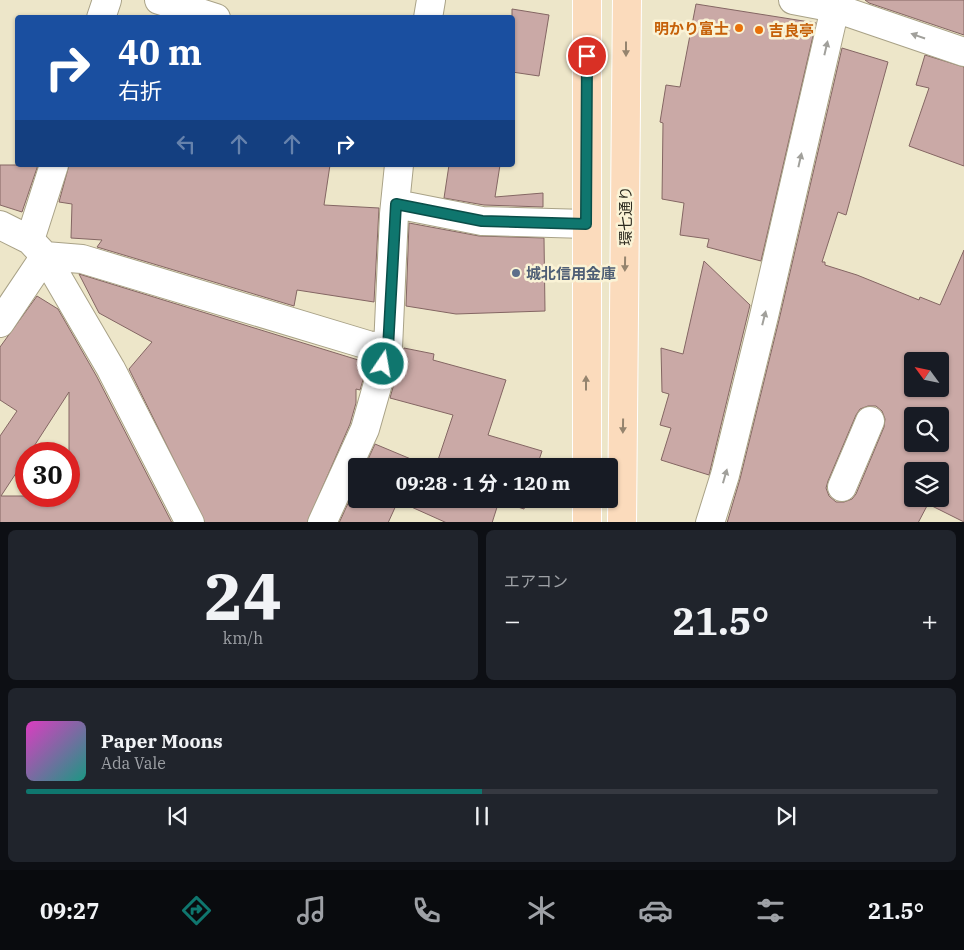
<!DOCTYPE html>
<html lang="ja">
<head>
<meta charset="utf-8">
<style>
  :root { --surface:#171b24; --page:#20242c; --text:#f1f3f6; --muted:#9ea1a6; --line:#363941; --accent:#0f766e }
  body { margin:0; font-family:"IBM Plex Serif","Noto Sans JP",serif; background:var(--page); color:var(--text); height:100vh; display:flex; flex-direction:column; font-size:19px; white-space:nowrap }
  * { box-sizing:border-box; margin:0 }
  p { font-size:16px; color:var(--muted) }
  .icon { flex:none; width:28px; height:28px; fill:none; stroke:currentColor; stroke-width:2; stroke-linecap:round; stroke-linejoin:round }
  .map { position:relative; height:522px; overflow:hidden }
  .panel { display:flex; flex-direction:column; gap:8px; padding:8px; background:#0d0f14; flex:1 }
  .panel>* { flex:none }
  .hud { position:absolute; left:15px; top:15px; width:500px; height:152px; border-radius:5px; box-shadow:0 1px 4px #0004; background:#1a4fa0; color:#fff; overflow:hidden }
  .needle { width:32px; rotate:303deg }
  .controls { position:absolute; left:904px; top:352px; display:grid; gap:10px }
  .controls a { display:grid; place-items:center; width:45px; height:45px; border-radius:5px; background:var(--surface); box-shadow:0 1px 4px #0004; font-size:25px }
  .speed { position:absolute; left:15px; top:442px; display:flex; gap:10px; font-size:25px; font-weight:700; text-align:center }
  .speed>* { display:grid; place-content:center; width:65px; height:65px; border-radius:50%; background:var(--surface); box-shadow:0 1px 4px #0004; line-height:1 }
  .speed .limit { border:8px solid #d22; background:#fff; color:#111 }
  .pin { position:absolute; display:grid; place-items:center; width:42px; height:42px; color:#fff; margin:-21px; border:2px solid #fff; border-radius:50%; box-shadow:0 1px 5px #0007 }
  .me { position:absolute; width:55px; margin:-28px; rotate:12deg; stroke-linejoin:round; filter:drop-shadow(0 0 4px #0008) }
  .turn { display:flex; align-items:center; gap:18px; height:105px; padding:0 20px; font-size:22px }
  .turn .icon { width:65px; height:65px; stroke-width:2.5 }
  .turn b { display:block; font-size:35px; line-height:42px }
  .lanes { display:flex; align-items:center; height:48px; padding:0 20px; background:#0003; justify-content:center; gap:25px; direction:ltr }
  .lanes .off { opacity:.35 }
  .big { font-size:38px; font-weight:700; line-height:1.1 }
  .panel .tile { flex:1; display:flex; flex-direction:column; justify-content:center; gap:8px; min-width:0; padding:0 18px; border-radius:8px; background:var(--page) }
  .panel .dial { align-items:center; gap:0 }
  .dial b { font-size:65px; line-height:1 }
  .song { display:flex; align-items:center; gap:15px }
  .cover { width:60px; height:60px; border-radius:8px; background:linear-gradient(135deg,hsl(310 70% 55%),hsl(170 70% 35%)) }
  .played { height:5px; border-radius:2px; background:linear-gradient(90deg,var(--accent) 50%,var(--line) 50%) }
  .keys { display:flex; justify-content:space-around; direction:ltr }
  .heat { display:flex; justify-content:space-between; align-items:center; font-size:28px; direction:ltr }
  .panel .tiles { flex:1; display:grid; gap:8px; grid-template-columns:1fr 1fr }
  .tile:last-child { grid-column:span 2 }
  .trip { position:absolute; left:348px; top:458px; width:270px; height:50px; border-radius:5px; background:var(--surface); box-shadow:0 1px 4px #0004; font-weight:700; line-height:50px; text-align:center }
  .tabs { display:flex; height:80px; justify-content:space-around; align-items:center; background:#090b0e; color:var(--muted) }
  .tabs .icon { width:35px; height:35px }
  .tabs .active { color:var(--accent) }
  .tabs b { font-size:22px; color:var(--text) }
  .map>svg:first-child { display:block }
</style>
</head>
<body>
<div class="map">
<svg width="964" height="523" viewBox="0 0 964 523">
  <rect width="100%" height="100%" fill="#ede6c9"/>
  <path fill="#caa9a6" stroke="#846663" fill-rule="evenodd" d="M 865,0 L 964,0 L 964,35 L 869,3 Z
    M 696,4 L 816,23 L 761,261 L 707,247 L 709,239 L 680,235 L 684,203 L 662,199 L 663,123 L 660,122 L 666,85 L 680,87 Z
    M 512,9 L 549,15 L 539,76 L 512,72 Z
    M 842,48 L 888,62 L 846,215 L 838,212 L 822,262 L 825,262 L 825,265 L 857,275 L 919,300 L 920,297 L 940,305 L 964,250 L 964,522 L 928,504 L 918,523 L 727,523 L 740,479 L 779,320 ZM 912,361 L 940,361 L 940,389 L 912,389 ZM 868,406 L 876,406 L 882,411 L 885,419 L 884,427 L 856,494 L 852,499 L 844,502 L 836,502 L 829,496 L 826,488 L 828,481 L 856,415 L 860,409 ZM 912,416 L 940,416 L 940,444 L 912,444 ZM 912,471 L 940,471 L 940,499 L 912,499 Z
    M 925,55 L 964,67 L 964,166 L 909,146 L 929,88 L 916,85 Z
    M 0,165 L 38,165 L 22,212 L 0,205 Z
    M 69,165 L 330,165 L 324,205 L 379,208 L 374,302 L 297,290 L 294,306 L 97,247 L 102,240 L 71,238 L 72,204 L 59,202 Z
    M 449,165 L 500,165 L 495,197 L 543,193 L 543,207 L 484,205 L 444,198 Z
    M 409,223 L 479,236 L 544,238 L 545,311 L 456,314 L 406,306 Z
    M 704,261 L 750,305 L 709,475 L 661,460 L 671,428 L 660,425 L 669,394 L 662,392 L 661,348 L 683,354 Z
    M 79,274 L 368,363 L 360,390 L 356,389 L 356,403 L 350,424 L 307,523 L 205,523 L 129,369 L 152,342 L 99,313 Z
    M 37,296 L 58,309 L 97,377 L 172,523 L 0,523 L 0,436 L 17,411 L 0,400 L 0,347 ZM 69,392 L 69,496 L 1,496 L 26,458 L 26,454 L 29,454 Z
    M 404,348 L 434,354 L 433,360 L 506,380 L 488,435 L 542,451 L 537,466 L 436,466 L 453,415 L 390,398 Z
    M 375,444 L 418,462 L 432,466 L 365,466 Z
    M 356,486 L 356,499 L 527,499 L 524,509 L 499,501 L 492,523 L 447,523 L 398,501 L 388,523 L 339,523 Z"/>
  <g fill="none" stroke-linecap="round" stroke-linejoin="round">
    <g stroke="#a9a287" stroke-width="30">
      <path id="street" d="M 159,0 L 216,18
        M 101,18 L 107,0
        M 428,18 L 431,0
        M 396,204 L 482,221 L 586,224
        M 0,225 L 30,240 L 45,256 L 111,369 L 190,523
        M 30,240 L 54,165
        M 0,323 L 45,256 L 82,259 L 368,345 L 388,348
        M 842,487 L 870,421
        M 322,523 L 365,429 L 388,348 L 394,214 L 399,165
        M 710,523 L 725,475 L 764,316 L 835,8 L 835,0"/>
    </g>
    <g stroke="#a9a287" stroke-width="30">
      <path id="secondary" d="M 793,0 L 835,8 L 964,52"/>
    </g>
    <g stroke="#fff" stroke-width="30">
      <path id="primary" d="M 587,466 L 587,0
        M 587,499 L 587,523
        M 622,523 L 627,0"/>
    </g>
    <use href="#street" stroke="#fff" stroke-width="28"/>
    <use href="#secondary" stroke="#fff" stroke-width="28"/>
    <use href="#primary" stroke="#fbdbbc" stroke-width="28"/>
  </g>
  <defs><path id="oneway-solid" d="M-6-.8H1V-3.2L6.5 0L1 3.2V.8H-6Z" transform="scale(1.25)"/></defs>
  <g fill="#a1a09b">
    <use href="#oneway-solid" transform="translate(918 36) rotate(-161)"/>
    <use href="#oneway-solid" transform="translate(826 48) rotate(-77)"/>
    <use href="#oneway-solid" transform="translate(800 160) rotate(-77)"/>
    <use href="#oneway-solid" transform="translate(764 318) rotate(-76)"/>
    <use href="#oneway-solid" transform="translate(725 476) rotate(-74)"/>
  </g>
  <g fill="#95846e">
    <use href="#oneway-solid" transform="translate(626 49) rotate(90)"/>
    <use href="#oneway-solid" transform="translate(625 264) rotate(91)"/>
    <use href="#oneway-solid" transform="translate(586 383) rotate(-90)"/>
    <use href="#oneway-solid" transform="translate(623 426) rotate(91)"/>
  </g>
  <g fill="none" stroke-linecap="round" stroke-linejoin="round">
    <g stroke="#0a4d48" stroke-width="12">
      <path id="route" d="M 383,364 L 388,348 L 396,204 L 482,221 L 586,224 L 587,56"/>
    </g>
    <use href="#route" stroke="#0f766e" stroke-width="9"/>
  </g>
  <g fill="#e8710a" stroke="#faf3d6" stroke-width="2">
    <circle cx="739" cy="28" r="5"/>
    <circle cx="759" cy="30" r="5"/>
  </g>
  <circle fill="#5c6f8a" stroke="#faf3d6" stroke-width="2" cx="516" cy="273" r="5"/>
  <g text-anchor="middle" dominant-baseline="central" stroke-width="5" stroke-linejoin="round" paint-order="stroke">
    <g font-size="15" font-weight="bold" fill="#c56008" stroke="#faf3d6" text-anchor="end">
      <text x="729" y="28">明かり富士</text>
      <text x="769" y="30" text-anchor="start">吉良亭</text>
    </g>
    <g font-size="15" fill="#2f2d21" stroke="#faf3d6">
      <text transform="translate(625 216) rotate(-90)">環七通り</text>
    </g>
    <g font-size="15" font-weight="bold" fill="#4e5e75" stroke="#faf3d6" text-anchor="start">
      <text x="526" y="273">城北信用金庫</text>
    </g>
  </g>
</svg>
<div class="controls">
<a><svg class="needle" viewBox="-14 -14 28 28"><path d="M0-13l5 13h-10z" fill="#e53935"/><path d="M0 13l5-13h-10z" fill="#9ea1a6"/></svg></a>
<a><svg class="icon" aria-label="search" viewBox="0 0 24 24"><circle cx="10" cy="10" r="6"/><path d="M15 15l6 6"/></svg></a>
<a><svg class="icon" aria-label="layers" viewBox="0 0 24 24"><path d="M12 4l9 5-9 5-9-5zM3 14l9 5 9-5"/></svg></a>
</div>
<div class="speed"><div class="limit">30</div></div>
<div class="pin" style="left:587px;top:56px;background:#d93025"><svg class="icon" aria-label="arrive" viewBox="0 0 24 24"><path d="M6 21V4h12l-3 4 3 4H6"/></svg></div>
<svg class="me" style="left:383px;top:364px" viewBox="-20 -20 40 40"><circle r="17" fill="#0f766e" stroke="#fff" stroke-width="3"/><path d="M0-11L8 9 0 5-8 9z" fill="#fff"/></svg>
<div class="trip">09:28 · 1 分 · 120 m</div>
<div class="hud">
<div class="turn"><svg class="icon" aria-label="right" viewBox="0 0 24 24"><path d="M7 20v-9h11M14 6l5 5-5 5"/></svg><div><b>40 m</b>右折</div></div>
<div class="lanes"><svg class="icon off" aria-label="left" viewBox="0 0 24 24"><path d="M17 20v-9H6M10 6l-5 5 5 5"/></svg><svg class="icon off" aria-label="ahead" viewBox="0 0 24 24"><path d="M12 20V5M6 11l6-6 6 6"/></svg><svg class="icon off" aria-label="ahead" viewBox="0 0 24 24"><path d="M12 20V5M6 11l6-6 6 6"/></svg><svg class="icon" aria-label="right" viewBox="0 0 24 24"><path d="M7 20v-9h11M14 6l5 5-5 5"/></svg></div>
</div>
</div>
<section class="panel">
<div class="tiles">
<div class="tile dial"><b>24</b><p>km/h</p></div>
<div class="tile"><p>エアコン</p>
<div class="heat"><a>−</a><b class="big">21.5°</b><a>+</a></div>
</div>
<div class="tile">
<div class="song"><i class="cover"></i><div><b>Paper Moons</b><p>Ada Vale</p></div></div>
<div class="played"></div>
<div class="keys"><svg class="icon" aria-label="previous" viewBox="0 0 24 24"><path d="M18 5L8 12l10 7zM5 5v14"/></svg><svg class="icon" aria-label="pause" viewBox="0 0 24 24"><path d="M8 5v14M16 5v14"/></svg><svg class="icon" aria-label="next" viewBox="0 0 24 24"><path d="M6 5l10 7-10 7zM19 5v14"/></svg></div>
</div>
</div>
</section>
<nav class="tabs">
<b>09:27</b>
<svg class="icon active" aria-label="directions" viewBox="0 0 24 24"><path d="M12 3l9 9-9 9-9-9zM9 14v-3h6M13 9l2 2-2 2"/></svg>
<svg class="icon" aria-label="music" viewBox="0 0 24 24"><path d="M9 18V5l10-2v13"/><circle cx="6" cy="18" r="3"/><circle cx="16" cy="16" r="3"/></svg>
<svg class="icon" aria-label="phone" viewBox="0 0 24 24"><path d="M5 4h4l2 5-3 2q2 4 5 5l2-3 5 2v4C11 20 4 13 5 4z"/></svg>
<svg class="icon" aria-label="climate" viewBox="0 0 24 24"><path d="M12 3v18M4 7l16 10M4 17L20 7"/></svg>
<svg class="icon" aria-label="car" viewBox="0 0 24 24"><path d="M5 17H2v-5l4-1 3-4h7l3 4 3 1v5h-3M9 17h6M6 11h13"/><circle cx="7" cy="17" r="2"/><circle cx="17" cy="17" r="2"/></svg>
<svg class="icon" aria-label="filters" viewBox="0 0 24 24"><path d="M4 7h16M4 17h16"/><circle cx="9" cy="7" r="2"/><circle cx="15" cy="17" r="2"/></svg>
<b>21.5°</b>
</nav>
</body>
</html>
